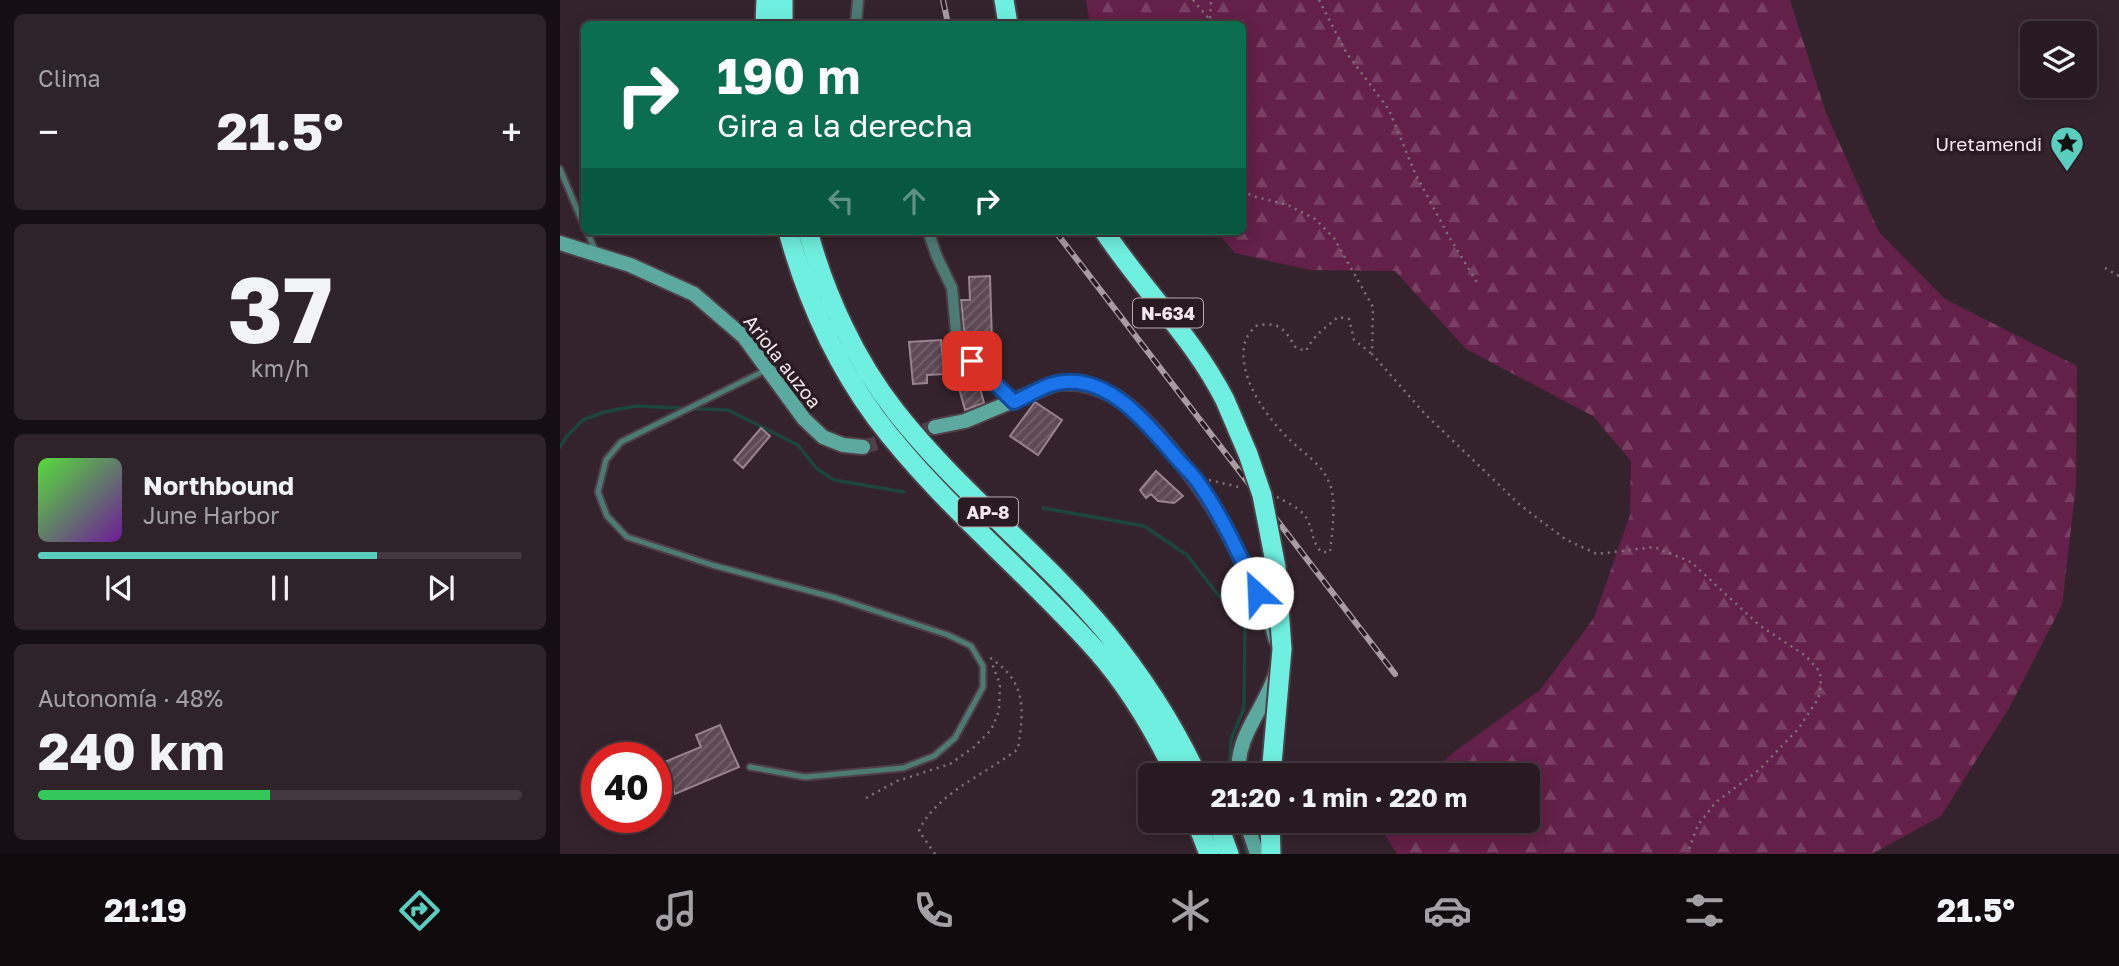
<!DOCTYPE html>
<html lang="es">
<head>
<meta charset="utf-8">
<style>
  :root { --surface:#271a21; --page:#2f232a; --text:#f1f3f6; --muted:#a4a1a5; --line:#43383f; --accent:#59cebf }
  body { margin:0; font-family:"Golos Text",sans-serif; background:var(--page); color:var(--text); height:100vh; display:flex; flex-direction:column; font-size:26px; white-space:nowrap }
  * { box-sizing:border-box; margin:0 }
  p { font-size:23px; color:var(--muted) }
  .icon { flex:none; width:38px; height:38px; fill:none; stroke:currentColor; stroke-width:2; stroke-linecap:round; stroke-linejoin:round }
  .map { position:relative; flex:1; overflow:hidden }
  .sheet { display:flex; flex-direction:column; gap:14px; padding:14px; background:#150e12; width:560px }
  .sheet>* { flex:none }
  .hud { position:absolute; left:21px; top:21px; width:665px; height:214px; border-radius:10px; box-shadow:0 4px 18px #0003,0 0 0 2px var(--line); background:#0b6e4f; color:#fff; overflow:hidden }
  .fabs { position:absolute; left:1460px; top:21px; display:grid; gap:14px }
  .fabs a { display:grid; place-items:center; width:77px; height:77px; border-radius:10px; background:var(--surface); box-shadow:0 4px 18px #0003,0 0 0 2px var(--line); font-size:35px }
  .speed { position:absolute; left:21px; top:742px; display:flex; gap:14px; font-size:35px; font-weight:700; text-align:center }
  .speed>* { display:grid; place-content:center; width:91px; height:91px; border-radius:50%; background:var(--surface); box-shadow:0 4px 18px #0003,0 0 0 2px var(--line); line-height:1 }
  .speed .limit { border:10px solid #d22; background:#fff; color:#111 }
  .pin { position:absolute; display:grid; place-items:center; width:60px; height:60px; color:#fff; margin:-30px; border-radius:14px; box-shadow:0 4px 10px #0006 }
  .me { position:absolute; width:77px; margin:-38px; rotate:335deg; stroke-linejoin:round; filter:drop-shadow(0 0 5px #0008) }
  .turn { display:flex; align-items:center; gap:24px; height:147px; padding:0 21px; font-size:32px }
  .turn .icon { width:91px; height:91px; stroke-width:2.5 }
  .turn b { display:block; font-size:49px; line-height:60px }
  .lanes { display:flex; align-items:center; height:66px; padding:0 21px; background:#0003; justify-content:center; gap:35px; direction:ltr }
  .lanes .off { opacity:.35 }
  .big { font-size:52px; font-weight:700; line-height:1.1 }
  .sheet .tile { flex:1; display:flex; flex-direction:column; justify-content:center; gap:10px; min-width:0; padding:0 24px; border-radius:10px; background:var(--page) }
  .sheet .dial { align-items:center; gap:0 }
  .dial b { font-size:91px; line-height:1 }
  .song { display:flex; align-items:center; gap:21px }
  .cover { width:84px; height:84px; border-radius:10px; background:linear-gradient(135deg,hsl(110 70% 55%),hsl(280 70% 35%)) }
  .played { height:7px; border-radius:4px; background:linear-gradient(90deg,var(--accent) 70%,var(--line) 70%) }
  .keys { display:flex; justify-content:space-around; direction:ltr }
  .heat { display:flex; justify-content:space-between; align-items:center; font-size:38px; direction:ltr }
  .charge { height:10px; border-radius:5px; background:linear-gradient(90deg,#34c759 48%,var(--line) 0) }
  .trip { position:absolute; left:578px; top:763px; width:402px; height:70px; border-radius:10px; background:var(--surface); box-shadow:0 4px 18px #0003,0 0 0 2px var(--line); font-weight:700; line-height:70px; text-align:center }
  .menu { display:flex; height:112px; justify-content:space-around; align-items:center; background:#100a0d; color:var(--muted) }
  .menu .icon { width:49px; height:49px }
  .menu .active { color:var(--accent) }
  .menu b { font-size:32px; color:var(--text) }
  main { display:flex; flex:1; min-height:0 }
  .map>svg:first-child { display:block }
</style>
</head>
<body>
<main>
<section class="sheet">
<div class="tile"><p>Clima</p>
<div class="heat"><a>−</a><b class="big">21.5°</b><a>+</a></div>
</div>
<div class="tile dial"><b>37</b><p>km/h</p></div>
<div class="tile">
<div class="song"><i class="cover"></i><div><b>Northbound</b><p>June Harbor</p></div></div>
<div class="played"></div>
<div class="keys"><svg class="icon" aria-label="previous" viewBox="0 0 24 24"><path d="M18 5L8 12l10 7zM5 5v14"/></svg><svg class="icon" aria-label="pause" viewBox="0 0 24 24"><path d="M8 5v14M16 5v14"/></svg><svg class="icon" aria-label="next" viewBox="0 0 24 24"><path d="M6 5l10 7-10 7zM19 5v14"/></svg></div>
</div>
<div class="tile"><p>Autonomía · 48%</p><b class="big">240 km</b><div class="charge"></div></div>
</section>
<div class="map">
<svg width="1559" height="854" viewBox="0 0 1559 854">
  <defs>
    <pattern id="forest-firs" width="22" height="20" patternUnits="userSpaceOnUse" patternTransform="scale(1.75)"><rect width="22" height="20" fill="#632048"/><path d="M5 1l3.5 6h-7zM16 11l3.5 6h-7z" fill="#7a4063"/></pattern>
    <pattern id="building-hatch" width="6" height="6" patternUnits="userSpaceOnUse" patternTransform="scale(1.75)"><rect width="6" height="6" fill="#5d4a54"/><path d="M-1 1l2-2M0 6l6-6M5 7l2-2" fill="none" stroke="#75646d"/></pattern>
  </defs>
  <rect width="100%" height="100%" fill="#34232c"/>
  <path fill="url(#forest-firs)" d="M 526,0 L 1230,0 L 1266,113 L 1319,232 L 1385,299 L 1517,366 L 1516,485 L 1502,605 L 1448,710 L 1381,816 L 1312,854 L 837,854 L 818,823 L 821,821 L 968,821 L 968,775 L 869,775 L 894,752 L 980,690 L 1034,618 L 1070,515 L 1071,461 L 1033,416 L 906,349 L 835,271 L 750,270 L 675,253 L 656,231 L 682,231 L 682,24 L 530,24 Z"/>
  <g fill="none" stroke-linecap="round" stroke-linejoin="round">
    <path stroke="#1c453f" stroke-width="3.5" d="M 0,447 L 7,436 L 23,420 L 44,412 L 76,406 L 168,410 L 238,445 L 256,468 L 274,480 L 344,492
      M 483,508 L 584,526 L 627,555 L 685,629 L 684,708 L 671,740 L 669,775
      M 679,821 L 687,854"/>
  </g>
  <path fill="url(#building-hatch)" stroke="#98838e" stroke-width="2" d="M 430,276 L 432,342 L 408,343 L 405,338 L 401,300 L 410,300 L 409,277 Z
    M 381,340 L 384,374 L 367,375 L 367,383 L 353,384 L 349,342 Z
    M 404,363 L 412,377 L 417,377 L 424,403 L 405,410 L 399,388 L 390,369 Z
    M 475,402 L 502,420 L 478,455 L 450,436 Z
    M 201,428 L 210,436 L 183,468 L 174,460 Z
    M 596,471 L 623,496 L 614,503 L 598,501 L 591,494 L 586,498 L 580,490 Z
    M 160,725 L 179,767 L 115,794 L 102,763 L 141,747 L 136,735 Z"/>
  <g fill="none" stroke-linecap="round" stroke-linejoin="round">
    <path stroke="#504049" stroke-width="14" stroke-dasharray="14 7" stroke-linecap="butt" d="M 303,447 L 375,427"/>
    <g stroke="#4f3e47" stroke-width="9">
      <path id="lane" d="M 0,169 L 24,226
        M 27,231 L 35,250
        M 190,767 L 245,777 L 343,768 L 374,756 L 395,738 L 423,687 L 423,666 L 411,646 L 388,635 L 276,598 L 152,565 L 67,537 L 47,516 L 38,492 L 46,460 L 61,442 L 206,370"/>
    </g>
    <g stroke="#4f3e47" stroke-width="14">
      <path id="street" d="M 296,24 L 298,0
        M 368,231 L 377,257 L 392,288 L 397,341 L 412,361 L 454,402"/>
    </g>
    <g stroke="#4f3e47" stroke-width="18">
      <path id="secondary" d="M 0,243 L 70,265 L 134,294 L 184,337 L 244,419 L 263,437 L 283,445 L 303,447
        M 375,427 L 405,421 L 494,384 C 515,380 537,386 556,397 C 591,418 643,488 663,524 C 682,557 696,592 712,626 L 716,640
        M 678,775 C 677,731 706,709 717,670
        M 686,821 L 697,854"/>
    </g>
    <g stroke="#4f3e47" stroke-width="23">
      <path id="highway" d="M 444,0 L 448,24
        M 205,24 L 206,0
        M 223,24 L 223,0
        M 228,231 C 246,297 275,362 316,418 C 380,503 465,570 536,650 C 568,686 595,732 616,775
        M 248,231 C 265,294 295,360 336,412 C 399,492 481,554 546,632 C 582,676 613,724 637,775
        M 544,231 C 583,290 633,337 665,400
        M 636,821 L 649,854
        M 657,821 L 669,854
        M 710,821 L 711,854"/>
    </g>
    <path stroke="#81737a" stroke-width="2.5" stroke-dasharray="2 5" stroke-linecap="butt" d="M 633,0 L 650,20 L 651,0
      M 759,0 L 786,52 L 829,110 L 855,173 L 888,235 L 918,284
      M 682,191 L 696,197 L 728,205 L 755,219 L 774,238 L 813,307 L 812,354 L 865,414 L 960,505 L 1005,539 L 1037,554 L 1094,547 L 1131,562 L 1199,625 L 1246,656 L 1260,672 L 1261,686 L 1258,699 L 1239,728 L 1199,770 L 1156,802 L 1138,825 L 1127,854
      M 1545,268 L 1559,276
      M 649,480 L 683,488
      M 717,497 C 728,503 743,509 748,521 C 754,534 751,539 761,552 L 770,552 C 772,534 777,499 769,482 C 761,463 744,454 729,439 C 707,418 674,373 686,339 C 688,335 692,330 695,326 C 719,321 724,328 736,348 L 746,351 C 753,336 765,328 778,317 L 789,319 L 794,340 L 812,354
      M 306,798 L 337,781 L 390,764 L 414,747 L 431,730 L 439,711 L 440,684 L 432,664
      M 375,854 L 359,831 C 374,795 427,773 458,749 C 464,708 467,682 429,657"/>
    <use href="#lane" stroke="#4c7b74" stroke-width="5"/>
    <use href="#street" stroke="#4c7b74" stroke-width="10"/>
    <use href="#secondary" stroke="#5caa9f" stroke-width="14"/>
    <use href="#highway" stroke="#6fefdf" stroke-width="19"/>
    <g stroke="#a89ba1" stroke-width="6">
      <path id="rail" d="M 383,0 L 388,24
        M 495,231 L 835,674"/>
    </g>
    <use href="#rail" stroke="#2a1a22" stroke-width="3.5" stroke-dasharray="10" stroke-linecap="butt"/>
    <g stroke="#4f3e47" stroke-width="23" stroke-linecap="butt">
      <path id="highway-bridge" d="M 665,400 L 688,454 L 702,495 L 716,567 L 722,649 L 711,775"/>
    </g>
    <use href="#highway-bridge" stroke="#6fefdf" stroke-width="19"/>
  </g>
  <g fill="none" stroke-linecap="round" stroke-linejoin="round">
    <g stroke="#114b97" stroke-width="18">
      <path id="route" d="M 412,361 L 454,402 C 470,395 487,383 504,382 C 551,377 588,425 615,456 C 623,466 633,474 640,485 C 663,518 680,556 697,593"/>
    </g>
    <use href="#route" stroke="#1a73e8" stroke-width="12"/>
  </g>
  <defs>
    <g id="sight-pin" transform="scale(1.75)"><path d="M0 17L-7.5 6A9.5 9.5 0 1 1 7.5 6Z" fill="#59cebf" stroke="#2a1a22"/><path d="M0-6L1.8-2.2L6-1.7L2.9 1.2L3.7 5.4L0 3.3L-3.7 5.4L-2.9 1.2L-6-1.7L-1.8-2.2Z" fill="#111"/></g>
  </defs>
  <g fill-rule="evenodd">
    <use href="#sight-pin" x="1507" y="143"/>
  </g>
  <g text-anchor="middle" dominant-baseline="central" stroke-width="7" stroke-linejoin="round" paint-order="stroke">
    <g fill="#2a1a22" stroke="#b6aaaf" stroke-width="2">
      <rect x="573" y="298.5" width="70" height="29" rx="5"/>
      <rect x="398" y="497.5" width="60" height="29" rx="5"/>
    </g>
    <g font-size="18" font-weight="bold" fill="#f2e7ec">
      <text x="608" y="313">N-634</text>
      <text x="428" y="512">AP-8</text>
    </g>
    <g font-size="19" fill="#f2e7ec" stroke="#2a1a22" text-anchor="end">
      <text x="1482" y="143">Uretamendi</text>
    </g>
    <g font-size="19" fill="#f2e7ec" stroke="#2a1a22">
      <text transform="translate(223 361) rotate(52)">Ariola auzoa</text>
    </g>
  </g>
</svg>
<div class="fabs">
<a><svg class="icon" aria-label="layers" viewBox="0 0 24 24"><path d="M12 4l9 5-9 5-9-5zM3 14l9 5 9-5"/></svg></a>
</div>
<div class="speed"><div class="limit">40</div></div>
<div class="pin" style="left:412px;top:361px;background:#d93025"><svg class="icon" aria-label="arrive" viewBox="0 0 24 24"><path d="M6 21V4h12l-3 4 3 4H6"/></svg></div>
<svg class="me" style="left:697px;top:593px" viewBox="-20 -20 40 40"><circle r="19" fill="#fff"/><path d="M0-13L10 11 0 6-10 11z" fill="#1a73e8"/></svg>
<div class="trip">21:20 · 1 min · 220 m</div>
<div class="hud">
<div class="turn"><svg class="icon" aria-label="right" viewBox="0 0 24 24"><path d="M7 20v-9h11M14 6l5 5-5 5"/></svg><div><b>190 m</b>Gira a la derecha</div></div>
<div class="lanes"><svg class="icon off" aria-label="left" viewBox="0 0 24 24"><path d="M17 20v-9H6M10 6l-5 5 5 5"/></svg><svg class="icon off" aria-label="ahead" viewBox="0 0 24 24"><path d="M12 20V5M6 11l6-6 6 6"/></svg><svg class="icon" aria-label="right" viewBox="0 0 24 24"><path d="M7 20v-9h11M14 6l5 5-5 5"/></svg></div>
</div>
</div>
</main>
<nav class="menu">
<b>21:19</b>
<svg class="icon active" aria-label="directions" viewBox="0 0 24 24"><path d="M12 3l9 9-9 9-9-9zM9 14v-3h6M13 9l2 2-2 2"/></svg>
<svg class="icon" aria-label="music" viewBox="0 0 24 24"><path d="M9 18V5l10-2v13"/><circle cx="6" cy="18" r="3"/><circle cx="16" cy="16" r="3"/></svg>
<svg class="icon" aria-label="phone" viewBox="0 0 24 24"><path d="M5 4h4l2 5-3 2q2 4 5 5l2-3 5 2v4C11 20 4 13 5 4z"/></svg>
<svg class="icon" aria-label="climate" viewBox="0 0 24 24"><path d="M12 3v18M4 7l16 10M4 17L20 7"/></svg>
<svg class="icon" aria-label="car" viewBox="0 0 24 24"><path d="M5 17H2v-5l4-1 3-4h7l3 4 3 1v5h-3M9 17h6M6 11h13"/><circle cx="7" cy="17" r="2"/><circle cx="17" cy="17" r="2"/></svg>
<svg class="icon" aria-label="filters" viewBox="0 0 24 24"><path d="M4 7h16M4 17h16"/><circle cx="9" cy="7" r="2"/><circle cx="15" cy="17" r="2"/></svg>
<b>21.5°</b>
</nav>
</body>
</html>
